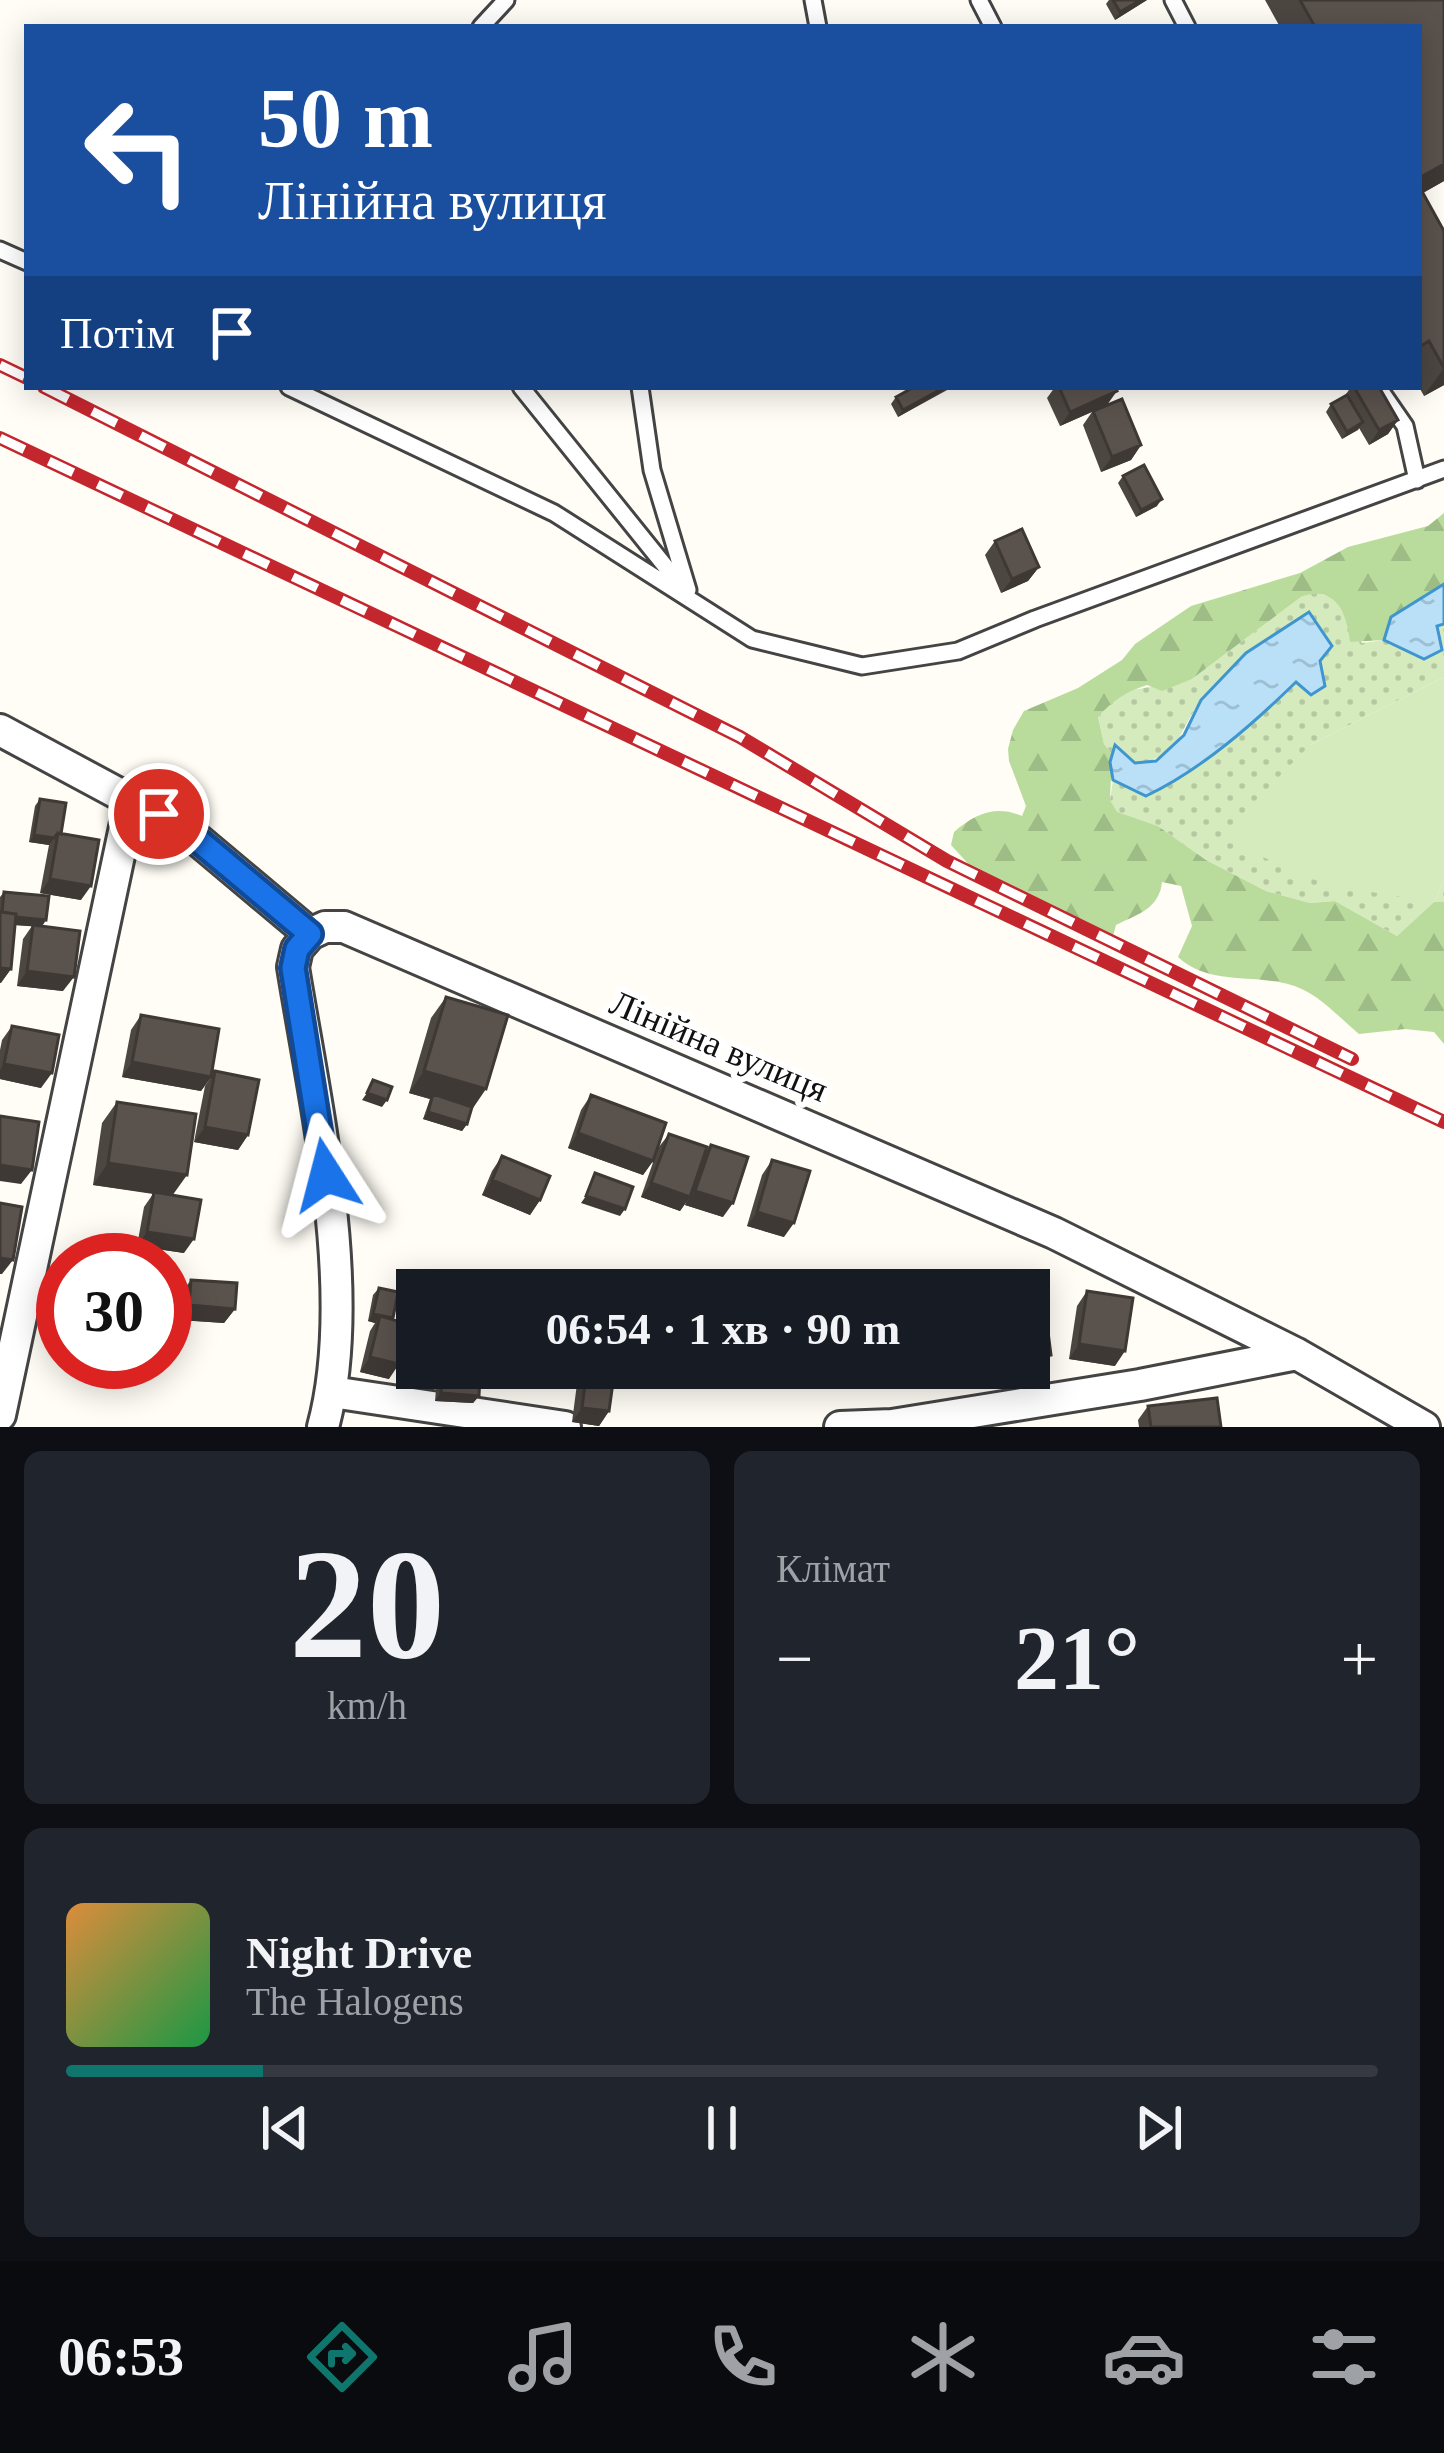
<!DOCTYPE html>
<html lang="uk">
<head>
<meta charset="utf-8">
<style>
  :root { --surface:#171b24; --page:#20242c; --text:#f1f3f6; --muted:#9ea1a6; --line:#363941; --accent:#0f766e }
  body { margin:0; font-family:"Times New Roman",serif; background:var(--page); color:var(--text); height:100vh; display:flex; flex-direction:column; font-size:45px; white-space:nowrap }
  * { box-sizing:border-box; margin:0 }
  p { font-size:39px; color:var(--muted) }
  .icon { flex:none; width:66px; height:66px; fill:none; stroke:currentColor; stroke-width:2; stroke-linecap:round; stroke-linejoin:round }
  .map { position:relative; height:1427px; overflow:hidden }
  .panel { display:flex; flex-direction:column; gap:24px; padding:24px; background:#0d0f14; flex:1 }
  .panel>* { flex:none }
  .banner { position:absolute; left:24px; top:24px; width:1398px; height:366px; border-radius:0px; box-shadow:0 6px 30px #0003; background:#1a4fa0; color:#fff; overflow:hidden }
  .speed { position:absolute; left:36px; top:1233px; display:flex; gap:24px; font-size:60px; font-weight:700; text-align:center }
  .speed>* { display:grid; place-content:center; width:156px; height:156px; border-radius:50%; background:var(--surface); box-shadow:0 6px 30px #0003; line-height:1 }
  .speed .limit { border:18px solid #d22; background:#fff; color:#111 }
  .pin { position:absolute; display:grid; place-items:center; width:102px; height:102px; color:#fff; margin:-51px; border:6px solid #fff; border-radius:50%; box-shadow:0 3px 12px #0007 }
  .me { position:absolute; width:132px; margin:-66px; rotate:351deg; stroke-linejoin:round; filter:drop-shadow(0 0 9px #0008) }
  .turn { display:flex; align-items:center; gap:42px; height:252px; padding:0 36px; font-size:54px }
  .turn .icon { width:156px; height:156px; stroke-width:2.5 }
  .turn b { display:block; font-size:84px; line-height:102px }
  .then { display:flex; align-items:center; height:114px; padding:0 36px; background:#0003; gap:24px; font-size:45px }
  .big { font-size:90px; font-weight:700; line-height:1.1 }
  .panel .card { flex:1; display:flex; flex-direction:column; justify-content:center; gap:18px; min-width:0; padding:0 42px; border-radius:18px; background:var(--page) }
  .panel .dial { align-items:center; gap:0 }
  .dial b { font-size:156px; line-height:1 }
  .song { display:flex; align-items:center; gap:36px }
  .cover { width:144px; height:144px; border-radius:18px; background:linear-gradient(135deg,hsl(30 70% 55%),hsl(140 70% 35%)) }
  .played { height:12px; border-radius:6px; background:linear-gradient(90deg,var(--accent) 15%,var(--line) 15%) }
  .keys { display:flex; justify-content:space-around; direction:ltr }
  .heat { display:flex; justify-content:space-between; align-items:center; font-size:66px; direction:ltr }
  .panel .tiles { flex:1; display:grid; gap:24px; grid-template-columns:1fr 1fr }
  .card:last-child { grid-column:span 2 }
  .trip { position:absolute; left:396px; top:1269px; width:654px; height:120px; border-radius:0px; background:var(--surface); box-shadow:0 6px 30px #0003; font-weight:700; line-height:120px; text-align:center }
  .menu { display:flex; height:192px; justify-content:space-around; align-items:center; background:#090b0e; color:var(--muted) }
  .menu .icon { width:84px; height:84px }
  .menu .selected { color:var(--accent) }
  .menu b { font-size:54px; color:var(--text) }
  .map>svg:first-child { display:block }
</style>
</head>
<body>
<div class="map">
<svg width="1444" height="1427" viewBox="0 0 1444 1427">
  <defs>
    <pattern id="grass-dots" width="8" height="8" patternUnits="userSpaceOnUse" patternTransform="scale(3)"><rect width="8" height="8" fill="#d5ebbd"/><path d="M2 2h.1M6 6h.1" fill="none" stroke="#b6c8a1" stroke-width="1.8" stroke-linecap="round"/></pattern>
    <pattern id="forest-firs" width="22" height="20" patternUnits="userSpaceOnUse" patternTransform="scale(3)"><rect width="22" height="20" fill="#b9dc9c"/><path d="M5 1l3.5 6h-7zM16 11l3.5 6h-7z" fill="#9ebc85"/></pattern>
    <pattern id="water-ripples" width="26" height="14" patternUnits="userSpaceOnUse" patternTransform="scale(3)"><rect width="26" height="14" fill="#b9e0f7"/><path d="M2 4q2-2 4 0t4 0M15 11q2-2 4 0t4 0" fill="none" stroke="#9ebfd3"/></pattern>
  </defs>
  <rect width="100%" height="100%" fill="#fffdf5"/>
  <path fill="url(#grass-dots)" d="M 1314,592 L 1334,598 L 1362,643 L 1384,640 L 1425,659 L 1436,625 L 1444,624 L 1444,677 L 1310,745 L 1434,902 L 1444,881 L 1444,902 L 1434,902 L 1397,936 L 1335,901 L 1310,903 L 1266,891 L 1206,860 L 1158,826 L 1117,813 L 1110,800 L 1113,780 L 1146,796 C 1201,770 1254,724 1297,681 L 1276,637 C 1250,651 1219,676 1201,700 C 1179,730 1180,759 1135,763 L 1114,746 L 1112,754 L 1104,744 L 1098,717 L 1113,700 L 1133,690 L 1192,679 L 1301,597 Z"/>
  <path fill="url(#forest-firs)" d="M 1444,513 L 1444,584 L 1391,617 L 1384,640 L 1350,642 C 1347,613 1335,584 1301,597 L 1192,679 L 1162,691 L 1147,685 C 1126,692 1113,700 1098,717 L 1104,744 L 1112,754 L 1110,800 L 1117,812 L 1158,826 L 1206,860 L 1266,891 L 1310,903 L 1335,901 L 1397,936 L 1434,902 L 1444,902 L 1444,1044 L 1434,1032 L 1405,1029 L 1359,1034 C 1336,1015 1318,992 1288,984 C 1248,974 1208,985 1178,957 L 1192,926 L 1181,886 L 1162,882 C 1159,909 1138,914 1116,925 L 1113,936 L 1038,899 L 1015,895 L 973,869 L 951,845 L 954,832 C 976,813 996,805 1022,816 L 1026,806 L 1009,761 L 1008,749 L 1013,730 L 1024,711 L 1078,688 L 1122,660 L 1135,644 L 1191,606 L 1300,573 L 1348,547 L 1428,526 Z"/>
  <path fill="#d5ebbd" d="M 1444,677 L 1444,881 L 1434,902 L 1327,885 L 1219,838 L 1310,745 Z"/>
  <path fill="url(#water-ripples)" stroke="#3f96cf" stroke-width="3" d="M 1444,584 L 1444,624 L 1437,626 L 1442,650 L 1424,659 L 1384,640 L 1391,617 Z
    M 1309,612 L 1332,646 L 1320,661 L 1325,686 L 1311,695 L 1296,682 C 1253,724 1201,770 1146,796 L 1113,780 L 1110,762 L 1115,745 L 1135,763 L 1156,761 L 1184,735 L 1201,700 L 1246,653 Z"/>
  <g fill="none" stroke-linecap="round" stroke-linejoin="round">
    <g stroke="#444" stroke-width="21">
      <path id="lane" d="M 813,0 L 818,27
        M 979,0 L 993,27
        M 1173,0 L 1187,27
        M 481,27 L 506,0
        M 0,250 L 27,262
        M 289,387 L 554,513 L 752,639 L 862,666 L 958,651 L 1035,619 L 1444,469
        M 521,387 L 682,587
        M 640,387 L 652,470 L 688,590
        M 1378,387 L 1405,426 L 1417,480"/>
    </g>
    <g stroke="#444" stroke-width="36">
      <path id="street" d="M 0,730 L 186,830 L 310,934 L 325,927 L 344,927 L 1054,1233 L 1297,1354 L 1424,1427
        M 310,934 L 297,949 L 293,967 C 315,1103 359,1294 323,1427
        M 332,1392 L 565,1427
        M 0,1415 L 131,799
        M 840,1427 L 892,1425 L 1140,1385 L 1297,1354"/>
    </g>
    <use href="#lane" stroke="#fff" stroke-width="15"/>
    <use href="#street" stroke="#fff" stroke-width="30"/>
    <g stroke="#c4262e" stroke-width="14">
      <path id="rail" d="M 0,365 L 27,378
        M 44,387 L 740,737 L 947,861 L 1352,1059
        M 0,438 L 1444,1122"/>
    </g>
    <use href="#rail" stroke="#fff" stroke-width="9" stroke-dasharray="27" stroke-linecap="butt"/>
  </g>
  <path fill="#4d4742" d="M 1109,0 L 1147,0 L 1115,20 L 1106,4 Z
    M 1265,0 L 1444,0 L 1444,181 L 1423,193 L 1444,231 L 1444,385 L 1424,396 L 1419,387 L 1419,27 L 1280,27 Z
    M 1055,387 L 1107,405 L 1141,445 L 1131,460 L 1101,472 L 1083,425 L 1092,412 L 1060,426 L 1047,398 Z
    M 1351,387 L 1379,387 L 1398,420 L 1388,434 L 1369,445 L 1359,428 L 1342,439 L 1326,412 L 1331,404 L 1344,397 Z
    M 949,389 L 898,417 L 891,404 L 896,397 Z
    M 1123,476 L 1157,506 L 1136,517 L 1118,483 Z
    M 995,541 L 1039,567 L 1028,581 L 1001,593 L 985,555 Z
    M 40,799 L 61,834 L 81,900 L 40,893 L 49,845 L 29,842 L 35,806 Z
    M 4,892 L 46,920 L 42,926 L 63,991 L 17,986 L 23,939 L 32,926 L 15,925 L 11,969 L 0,983 L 0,897 Z
    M 446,997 L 471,1111 L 467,1124 L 462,1131 L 423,1119 L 430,1099 L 409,1093 L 431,1018 Z
    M 141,1015 L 211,1077 L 201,1091 L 122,1077 L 131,1030 Z
    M 12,1026 L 41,1088 L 0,1079 L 0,1050 L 2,1040 Z
    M 215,1071 L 248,1135 L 238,1150 L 194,1142 L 205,1086 Z
    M 591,1095 L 653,1161 L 643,1175 L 568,1148 L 581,1110 Z
    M 117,1102 L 172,1195 L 184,1253 L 137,1246 L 144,1207 L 153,1194 L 93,1185 L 102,1123 Z
    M 669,1134 L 705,1153 L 711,1145 L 723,1217 L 685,1205 L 686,1202 L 680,1211 L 641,1197 L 658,1148 Z
    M 502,1156 L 540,1200 L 530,1215 L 482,1195 L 492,1171 Z
    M 772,1160 L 784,1237 L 747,1226 L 762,1175 Z
    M 191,1280 L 235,1309 L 224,1323 L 182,1320 L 172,1335 L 184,1289 Z
    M 379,1288 L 393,1318 L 389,1379 L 360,1372 L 370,1331 L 375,1323 L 368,1321 L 373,1295 Z
    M 1087,1291 L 1115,1366 L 1069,1359 L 1077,1306 Z
    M 583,1368 L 615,1368 L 609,1411 L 599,1426 L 572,1422 L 578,1376 Z
    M 442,1371 L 479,1396 L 473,1403 L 435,1401 L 437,1379 Z
    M 1148,1406 L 1221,1427 L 1139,1427 L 1138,1420 Z"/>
  <path fill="#3f3936" d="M 1141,0 L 1147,0 L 1115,20 L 1120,12 Z
    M 1444,164 L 1444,181 L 1419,195 L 1419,178 Z
    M 1444,368 L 1444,385 L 1424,396 Z
    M 945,387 L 950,387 L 898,417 L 903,410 Z
    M 1117,391 L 1107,405 L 1060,426 L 1070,412 Z
    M 1398,420 L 1388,434 L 1369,445 L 1379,430 Z
    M 1363,422 L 1358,430 L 1342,439 L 1347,432 Z
    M 1141,445 L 1131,460 L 1101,472 L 1112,457 Z
    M 1162,499 L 1157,506 L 1136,517 L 1141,510 Z
    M 1039,567 L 1028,581 L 1001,593 L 1012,579 Z
    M 34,835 L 54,838 L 49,845 L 29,842 Z
    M 50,879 L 91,886 L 81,900 L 40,893 Z
    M 1,916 L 46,920 L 41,927 L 0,924 Z
    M 0,968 L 11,969 L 1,983 L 0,983 Z
    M 27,971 L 74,977 L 63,991 L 17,986 Z
    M 132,1062 L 211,1077 L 201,1091 L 122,1077 Z
    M 4,1064 L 52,1073 L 41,1088 L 0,1079 L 0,1070 Z
    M 424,1071 L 486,1089 L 471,1111 L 433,1094 L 430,1099 L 409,1093 Z
    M 367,1093 L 387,1100 L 382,1107 L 362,1100 Z
    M 428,1112 L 467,1124 L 462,1131 L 423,1119 Z
    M 205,1127 L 248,1135 L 238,1150 L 194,1142 Z
    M 578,1133 L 653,1161 L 643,1175 L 568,1148 Z
    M 108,1163 L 187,1175 L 172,1196 L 93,1185 Z
    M 0,1165 L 32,1170 L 21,1184 L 0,1181 Z
    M 492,1180 L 540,1200 L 530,1215 L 482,1195 Z
    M 651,1183 L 690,1197 L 680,1211 L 641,1197 Z
    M 695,1191 L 733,1203 L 723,1217 L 685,1205 Z
    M 586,1196 L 625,1209 L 620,1216 L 581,1203 Z
    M 757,1212 L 794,1223 L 784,1237 L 747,1226 Z
    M 147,1232 L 194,1239 L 184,1253 L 137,1246 Z
    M 0,1258 L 13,1260 L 2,1274 L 0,1274 Z
    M 189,1305 L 235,1309 L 224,1323 L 178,1320 Z
    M 373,1314 L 393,1318 L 388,1325 L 380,1316 L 375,1323 L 368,1321 Z
    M 165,1319 L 182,1320 L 172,1335 L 165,1334 Z
    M 1079,1344 L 1125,1351 L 1115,1366 L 1069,1359 Z
    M 1051,1355 L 1041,1370 L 1011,1374 L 1015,1368 L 1029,1368 L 1029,1359 Z
    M 370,1357 L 399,1364 L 389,1379 L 360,1372 Z
    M 481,1368 L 544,1368 L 554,1371 L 543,1385 Z
    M 618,1368 L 678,1368 L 674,1374 L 615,1372 Z
    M 441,1393 L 479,1396 L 473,1403 L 435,1401 Z
    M 582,1408 L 609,1411 L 599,1426 L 572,1422 Z"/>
  <path fill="#5a524d" stroke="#3f3936" stroke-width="3" d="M 1113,0 L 1141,0 L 1120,12 Z
    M 1300,0 L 1444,0 L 1444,164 L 1419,178 L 1419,27 L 1315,27 Z
    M 1419,186 L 1444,231 L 1444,368 L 1429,341 L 1419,347 Z
    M 914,387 L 945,387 L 903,410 L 896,397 Z
    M 1059,387 L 1115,387 L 1117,391 L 1070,412 Z
    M 1354,387 L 1379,387 L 1398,420 L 1379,430 Z
    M 1347,395 L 1363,422 L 1347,432 L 1331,404 Z
    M 1122,399 L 1141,445 L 1112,457 L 1093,411 Z
    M 1144,465 L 1162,499 L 1141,510 L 1123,476 Z
    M 1022,529 L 1039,567 L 1012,579 L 995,541 Z
    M 40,799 L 66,803 L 61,834 L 58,833 L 54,838 L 34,835 Z
    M 58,833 L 99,840 L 91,886 L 50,879 Z
    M 4,892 L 49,896 L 46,920 L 16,917 L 16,914 L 2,912 Z
    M 0,912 L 16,914 L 11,969 L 0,968 Z
    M 33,925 L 80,931 L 74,977 L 27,971 Z
    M 446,997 L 508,1015 L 486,1089 L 424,1071 Z
    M 141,1015 L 219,1029 L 211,1077 L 132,1062 Z
    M 12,1026 L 59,1035 L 52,1073 L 4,1064 Z
    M 215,1071 L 259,1080 L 248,1135 L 205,1127 Z
    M 373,1080 L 392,1087 L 387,1100 L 367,1093 Z
    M 433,1094 L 472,1107 L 467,1124 L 428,1112 Z
    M 591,1095 L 666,1123 L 653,1161 L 578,1133 Z
    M 117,1102 L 196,1114 L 187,1175 L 108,1163 Z
    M 0,1116 L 39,1122 L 32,1170 L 0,1165 Z
    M 669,1134 L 707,1147 L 690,1197 L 651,1183 Z
    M 711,1145 L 748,1157 L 733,1203 L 695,1191 Z
    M 502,1156 L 550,1176 L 540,1200 L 492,1180 Z
    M 772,1160 L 810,1171 L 794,1223 L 757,1212 Z
    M 595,1173 L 633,1187 L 625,1209 L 586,1196 Z
    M 154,1192 L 201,1200 L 194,1239 L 147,1232 Z
    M 0,1203 L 22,1207 L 13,1260 L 0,1258 Z
    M 191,1280 L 237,1283 L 235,1309 L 189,1305 Z
    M 165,1284 L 184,1285 L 182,1320 L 165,1319 Z
    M 379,1288 L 398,1292 L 393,1318 L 373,1314 Z
    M 1087,1291 L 1133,1298 L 1125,1351 L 1079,1344 Z
    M 1045,1309 L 1051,1355 L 1029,1359 L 1029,1312 Z
    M 380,1316 L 409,1324 L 399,1364 L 370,1357 Z
    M 587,1368 L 615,1368 L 609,1411 L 582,1408 Z
    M 442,1371 L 480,1374 L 479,1396 L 441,1393 Z
    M 1217,1398 L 1221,1427 L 1151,1427 L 1148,1406 Z"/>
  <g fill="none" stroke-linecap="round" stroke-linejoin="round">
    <g stroke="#114b97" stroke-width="30">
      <path id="route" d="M 159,814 L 186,830 L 310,934 L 297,949 L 293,968 L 326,1175"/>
    </g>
    <use href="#route" stroke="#1a73e8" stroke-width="21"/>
  </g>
  <g text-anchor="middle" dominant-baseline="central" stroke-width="12" stroke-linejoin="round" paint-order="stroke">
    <g font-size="36" fill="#111" stroke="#fff">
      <text transform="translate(719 1046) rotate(23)">Лінійна вулиця</text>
    </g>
  </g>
</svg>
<div class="speed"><div class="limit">30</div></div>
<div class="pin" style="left:159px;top:814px;background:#d93025"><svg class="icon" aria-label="arrive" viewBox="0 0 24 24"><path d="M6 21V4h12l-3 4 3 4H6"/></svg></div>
<svg class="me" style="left:326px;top:1175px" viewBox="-20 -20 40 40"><path d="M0-17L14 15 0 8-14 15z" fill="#1a73e8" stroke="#fff" stroke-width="4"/></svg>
<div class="trip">06:54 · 1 хв · 90 m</div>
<div class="banner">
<div class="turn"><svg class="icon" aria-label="left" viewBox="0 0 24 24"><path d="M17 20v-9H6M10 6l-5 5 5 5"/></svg><div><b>50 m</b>Лінійна вулиця</div></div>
<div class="then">Потім<svg class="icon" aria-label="arrive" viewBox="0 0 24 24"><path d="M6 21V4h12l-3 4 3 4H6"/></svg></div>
</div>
</div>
<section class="panel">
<div class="tiles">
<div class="card dial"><b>20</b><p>km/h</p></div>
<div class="card"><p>Клімат</p>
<div class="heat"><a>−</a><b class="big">21°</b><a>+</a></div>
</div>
<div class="card">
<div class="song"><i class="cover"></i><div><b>Night Drive</b><p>The Halogens</p></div></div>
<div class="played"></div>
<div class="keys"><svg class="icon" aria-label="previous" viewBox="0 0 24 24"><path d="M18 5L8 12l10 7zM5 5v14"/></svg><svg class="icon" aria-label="pause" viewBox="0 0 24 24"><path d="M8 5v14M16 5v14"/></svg><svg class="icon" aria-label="next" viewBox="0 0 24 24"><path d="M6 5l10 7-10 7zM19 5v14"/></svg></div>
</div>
</div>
</section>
<nav class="menu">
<b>06:53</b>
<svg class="icon selected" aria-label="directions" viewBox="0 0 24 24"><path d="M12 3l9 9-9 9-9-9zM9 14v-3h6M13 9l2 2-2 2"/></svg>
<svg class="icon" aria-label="music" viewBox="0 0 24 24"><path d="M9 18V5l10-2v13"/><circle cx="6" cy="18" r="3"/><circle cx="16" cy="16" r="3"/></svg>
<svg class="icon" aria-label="phone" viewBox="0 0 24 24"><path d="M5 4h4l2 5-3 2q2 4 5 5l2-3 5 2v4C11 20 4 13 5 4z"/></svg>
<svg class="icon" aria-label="climate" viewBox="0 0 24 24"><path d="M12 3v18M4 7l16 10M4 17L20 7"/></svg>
<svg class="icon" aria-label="car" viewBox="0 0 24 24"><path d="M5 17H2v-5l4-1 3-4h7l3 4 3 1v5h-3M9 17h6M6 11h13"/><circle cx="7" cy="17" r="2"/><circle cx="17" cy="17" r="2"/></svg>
<svg class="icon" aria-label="filters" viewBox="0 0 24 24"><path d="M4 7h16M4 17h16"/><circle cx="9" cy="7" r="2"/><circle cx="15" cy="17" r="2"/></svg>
</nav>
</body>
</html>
